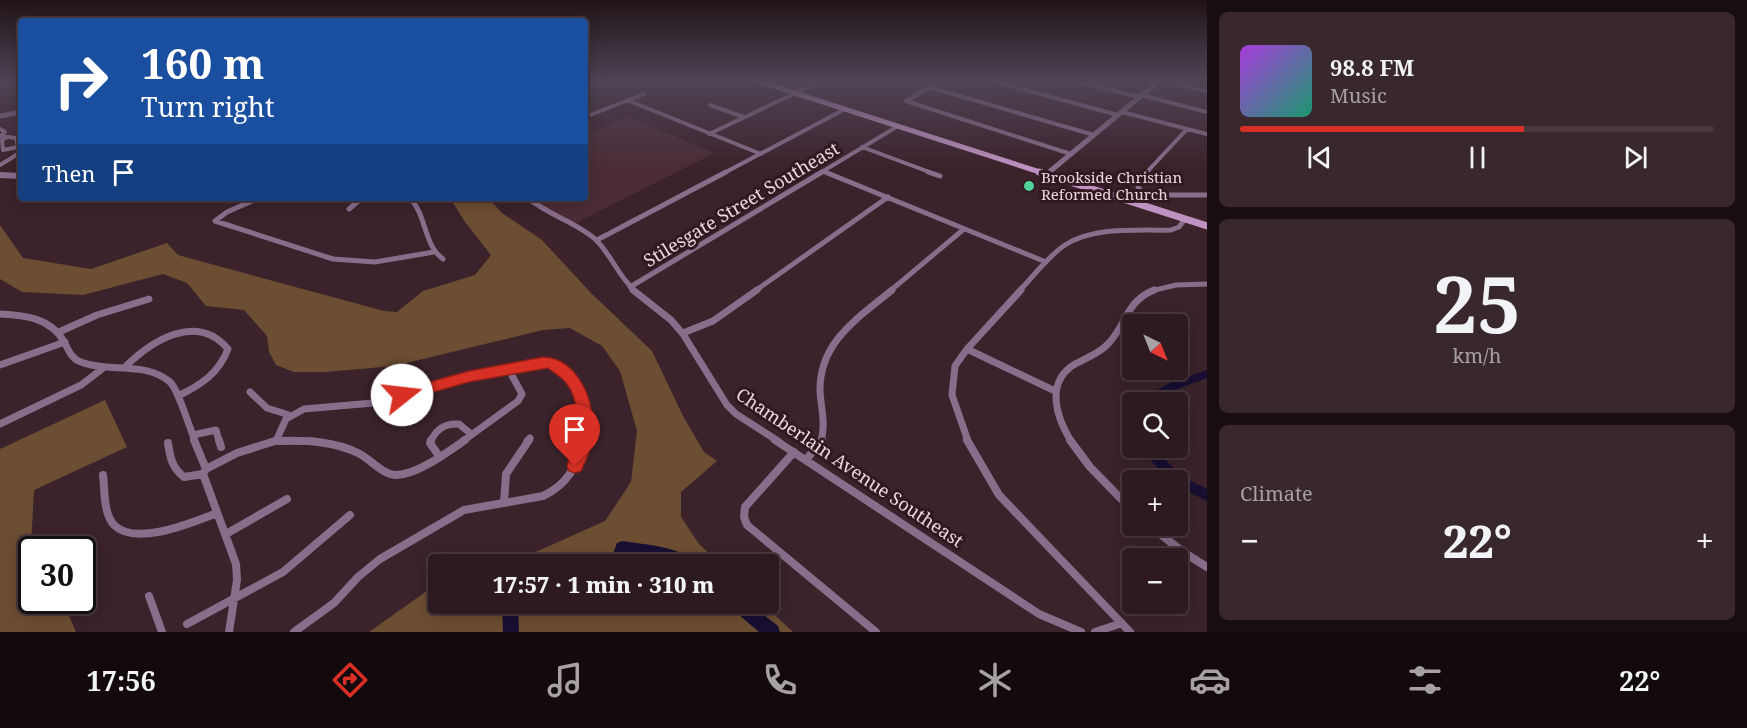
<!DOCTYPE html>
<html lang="en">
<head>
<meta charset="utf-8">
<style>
  :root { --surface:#2c1a20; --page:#38272d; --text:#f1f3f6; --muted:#a6a1a5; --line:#48383e; --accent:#d93025 }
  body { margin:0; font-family:"Noto Serif",serif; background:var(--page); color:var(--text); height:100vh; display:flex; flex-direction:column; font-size:22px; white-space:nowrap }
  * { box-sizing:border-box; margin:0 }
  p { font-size:20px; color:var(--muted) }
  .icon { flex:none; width:33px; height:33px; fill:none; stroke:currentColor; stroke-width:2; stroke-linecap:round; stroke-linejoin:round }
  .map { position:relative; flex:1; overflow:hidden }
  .drawer { display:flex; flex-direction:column; gap:12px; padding:12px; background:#180e12; width:540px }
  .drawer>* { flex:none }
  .guide { position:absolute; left:18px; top:18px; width:570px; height:183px; border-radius:6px; box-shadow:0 3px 15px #0003,0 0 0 2px var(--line); background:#1a4fa0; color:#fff; overflow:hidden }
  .needle { width:39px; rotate:137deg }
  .buttons { position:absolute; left:1122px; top:314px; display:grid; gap:12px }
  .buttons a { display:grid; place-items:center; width:66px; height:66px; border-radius:6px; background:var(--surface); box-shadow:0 3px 15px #0003,0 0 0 2px var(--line); font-size:30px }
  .speed { position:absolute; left:18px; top:536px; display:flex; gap:12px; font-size:30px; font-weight:700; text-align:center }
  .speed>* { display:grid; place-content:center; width:78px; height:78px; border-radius:50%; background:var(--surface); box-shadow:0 3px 15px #0003,0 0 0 2px var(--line); line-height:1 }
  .speed .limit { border:3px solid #111; border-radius:9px; background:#fff; color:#111 }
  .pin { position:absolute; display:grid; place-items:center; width:51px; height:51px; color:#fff; margin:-62px -26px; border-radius:50% 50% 50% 0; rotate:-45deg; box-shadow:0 0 6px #0007 }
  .pin .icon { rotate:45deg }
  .me { position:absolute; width:66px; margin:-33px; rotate:74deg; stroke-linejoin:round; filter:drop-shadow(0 0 4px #0008) }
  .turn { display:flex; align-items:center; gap:21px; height:126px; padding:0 24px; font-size:27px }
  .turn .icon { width:78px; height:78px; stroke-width:2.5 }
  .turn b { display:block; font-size:42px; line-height:51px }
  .then { display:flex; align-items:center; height:57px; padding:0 24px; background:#0003; gap:12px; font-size:22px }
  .big { font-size:45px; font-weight:800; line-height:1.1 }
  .drawer .tile { flex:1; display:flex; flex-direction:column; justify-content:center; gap:9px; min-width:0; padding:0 21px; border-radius:9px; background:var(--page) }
  .drawer .dial { align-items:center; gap:0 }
  .dial b { font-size:78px; line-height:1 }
  .song { display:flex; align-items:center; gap:18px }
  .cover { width:72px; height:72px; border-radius:9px; background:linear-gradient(135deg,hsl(280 70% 55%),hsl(160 70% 35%)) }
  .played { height:6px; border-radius:3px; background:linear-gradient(90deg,var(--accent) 60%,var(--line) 60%) }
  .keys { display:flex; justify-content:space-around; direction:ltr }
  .heat { display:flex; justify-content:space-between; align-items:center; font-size:33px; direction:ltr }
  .trip { position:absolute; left:428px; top:554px; width:351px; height:60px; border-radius:6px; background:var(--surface); box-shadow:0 3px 15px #0003,0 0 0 2px var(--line); font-weight:800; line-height:60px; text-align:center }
  .dock { display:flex; height:96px; justify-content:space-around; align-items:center; background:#120a0d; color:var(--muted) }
  .dock .icon { width:42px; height:42px }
  .dock .selected { color:var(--accent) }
  .dock b { font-size:27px; color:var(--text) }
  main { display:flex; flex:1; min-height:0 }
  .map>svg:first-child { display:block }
</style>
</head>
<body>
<main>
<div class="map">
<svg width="1207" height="632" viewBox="0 0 1207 632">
  <rect width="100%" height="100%" fill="#3b222b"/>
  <path fill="#4b2c36" d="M 628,117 L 715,153 L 574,224 L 530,198 L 585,198 L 585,135 Z"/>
  <path fill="#6c4e32" d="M 450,198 L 488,198 L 502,213 L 542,240 L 591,293 L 652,351 L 683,416 L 704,452 L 717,461 L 681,492 L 681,517 L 699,544 L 720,564 L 509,564 L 605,521 L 631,482 L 637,431 L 620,371 L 602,346 L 570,328 L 543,330 L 394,366 L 325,372 L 294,372 L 276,365 L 269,352 L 267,336 L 244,310 L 206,306 L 187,283 L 163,274 L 83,295 L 22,292 L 0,279 L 0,225 L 23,258 L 91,269 L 167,243 L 178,255 L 384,311 L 397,312 L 423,291 L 475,275 L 491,255 L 465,222 Z
    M 105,400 L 127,447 L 34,490 L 30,564 L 32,600 L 62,600 L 76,632 L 0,632 L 0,449 Z
    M 438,583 L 438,603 L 762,603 L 793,632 L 369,632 Z"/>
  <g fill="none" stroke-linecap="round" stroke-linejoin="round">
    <path fill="#180f32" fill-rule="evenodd" d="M 1207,370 L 1207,378 L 1180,388 L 1154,402 L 1138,402 L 1140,399 L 1172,382 Z
      M 1139,447 L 1153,447 L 1181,476 L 1207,489 L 1207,501 L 1178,487 L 1178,480 L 1168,480 Z
      M 622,541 C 640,544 687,547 695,564 L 673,564 L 627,556 L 625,564 L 609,564 L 617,543 Z
      M 502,603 L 518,603 L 519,632 L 503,632 Z
      M 572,603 L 600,603 L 598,608 L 586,615 L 574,608 Z
      M 729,603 L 749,603 L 778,626 L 780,632 L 759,632 L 731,608 Z"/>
    <path stroke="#896d8b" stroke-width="4" d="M 941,80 L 906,101 L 1071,154
      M 989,80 L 1118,115
      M 1072,80 L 1139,97
      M 1160,80 L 1207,91
      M 929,87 L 1094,135
      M 585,88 L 607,80
      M 1141,95 L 1207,112
      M 627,100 L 761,154
      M 710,105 L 744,117
      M 1122,112 L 1207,134
      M 585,117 L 644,94
      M 0,129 L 5,132 L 1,136
      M 709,134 L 823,80
      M 0,136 L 16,138 L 18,147 L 21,148
      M 7,137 L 2,140 L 3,150 L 18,147
      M 862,147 L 932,173
      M 0,165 L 21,152
      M 823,171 L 828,173
      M 724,173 L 845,109
      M 820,173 L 898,126
      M 1146,173 L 1187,129"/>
    <path stroke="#896d8b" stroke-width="5" d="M 825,172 L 1046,262
      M 928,172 L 940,176
      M 259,198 L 227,212 L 215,221 L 333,259 L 375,262 L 434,252
      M 410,198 C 427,216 423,244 443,259
      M 528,198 C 548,215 576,222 595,239 C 611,254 618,276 635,291
      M 1146,199 L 1168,195 L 1207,195
      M 1143,206 L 1146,199 L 1138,187 L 1139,181 L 1148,172
      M 349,209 L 362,198
      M 597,240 L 726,172
      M 630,287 L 822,172
      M 755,291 L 888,197
      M 890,291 L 964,229
      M 1019,291 C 1034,276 1048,256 1065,245 C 1094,226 1138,231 1171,230 L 1179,227 L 1185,219
      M 1151,291 L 1176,285 L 1207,284"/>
    <path stroke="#896d8b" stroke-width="7" d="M 633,290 L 671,320 L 683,334 L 727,405 L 736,414 L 778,441
      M 0,314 C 25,315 51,318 64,342 C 69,350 71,359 81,362 C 109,373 146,361 170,382 C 178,389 190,429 195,441
      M 59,332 L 97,315 L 149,299
      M 683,333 L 713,321 L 757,290
      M 967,349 L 1055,391
      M 0,365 L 65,342
      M 124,368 C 152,340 197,312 228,349 C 219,373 201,385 178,396
      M 250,392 L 267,408 L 289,415
      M 0,424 L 81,385 L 102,369
      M 193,435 L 216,430 L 219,441
      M 276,441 L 286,419 L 304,409 L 373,403 L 459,379 L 545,362 L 560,366 L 574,383 L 582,406 L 584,441
      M 278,441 L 312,441
      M 431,441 C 436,429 445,423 459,424 L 471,434
      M 463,441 L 518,401 L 522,394 L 509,370
      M 527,441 L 530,438
      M 821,441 C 826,425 821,408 820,391 C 819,342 858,318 892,290
      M 968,441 L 952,395 L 955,366 L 967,349 L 1021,290
      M 1071,441 C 1056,417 1045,382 1075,364 C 1086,358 1098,354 1107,345 C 1127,325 1125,302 1154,290"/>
    <path stroke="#896d8b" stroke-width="8" d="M 194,440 L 206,469 L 203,474 L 236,564 L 237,580 L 229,632
      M 219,440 L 221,447
      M 431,440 L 430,443 L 439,456
      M 775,440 L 1039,614 L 1081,632
      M 967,440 L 999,495 L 1130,632
      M 1070,440 L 1090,467 L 1132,510
      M 278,441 C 305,440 335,441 360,454 C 371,460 382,474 395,475 C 416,476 449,451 465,440
      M 168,443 C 170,457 172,468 184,477 L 203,474
      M 794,452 L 745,507 L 744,517 L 747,525 L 876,632
      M 806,460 L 822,440
      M 206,469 L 237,453 L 278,440
      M 103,475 C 105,490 103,513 114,525 C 136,547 193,522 217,513
      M 504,502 L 506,474 L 529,440
      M 1149,525 L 1183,552 L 1207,567
      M 226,534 L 287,499
      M 149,596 L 162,632
      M 187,624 L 283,572 L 350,515
      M 294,632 L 334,603 L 358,577 L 380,559 L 464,510 L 543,496 C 567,485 578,465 584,440
      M 1095,632 L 1122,623"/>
    <path stroke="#896d8b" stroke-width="5" d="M 0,116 L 21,112
      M 1048,173 L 1160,80"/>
    <path stroke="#896d8b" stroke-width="6" d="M 1047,174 L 1050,172
      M 0,175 L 21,176"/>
    <path stroke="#bf92c2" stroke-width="5" d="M 755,80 L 1043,173"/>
    <path stroke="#bf92c2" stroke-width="7" d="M 1039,172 L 1207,226"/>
  </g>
  <linearGradient id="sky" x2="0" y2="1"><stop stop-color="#201318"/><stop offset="0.48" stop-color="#4f4455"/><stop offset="1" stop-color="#4f4455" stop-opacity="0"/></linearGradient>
  <rect width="1207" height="168" fill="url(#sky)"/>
  <path fill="#d93025" stroke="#8d1f18" stroke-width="1.5" d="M 543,357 C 579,358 596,404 593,435 C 592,447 586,461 581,471 L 575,473 L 569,471 L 567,466 C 574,442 585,406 566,383 C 562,377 554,373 548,368 L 469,382 L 402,401 L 397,399 L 395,395 L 397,391 L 469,371 Z"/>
  <circle fill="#50d398" stroke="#311821" stroke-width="2" cx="1029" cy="186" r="6"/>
  <g text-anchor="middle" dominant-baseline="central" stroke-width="6" stroke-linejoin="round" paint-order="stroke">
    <g font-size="15" fill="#e9d8dd" stroke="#311821" text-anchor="start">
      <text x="1041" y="177">Brookside Christian<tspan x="1041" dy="17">Reformed Church</tspan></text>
    </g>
    <g font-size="18" fill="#e9d8dd" stroke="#311821">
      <text transform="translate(741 204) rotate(-31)">Stilesgate Street Southeast</text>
      <text transform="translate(850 467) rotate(34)">Chamberlain Avenue Southeast</text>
    </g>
  </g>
</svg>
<div class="buttons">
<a><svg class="needle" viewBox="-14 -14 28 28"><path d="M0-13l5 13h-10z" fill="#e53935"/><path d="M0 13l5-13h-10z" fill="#a6a1a5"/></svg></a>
<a><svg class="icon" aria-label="search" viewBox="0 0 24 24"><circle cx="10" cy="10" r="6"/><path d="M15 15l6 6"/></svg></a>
<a>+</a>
<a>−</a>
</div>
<div class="speed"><div class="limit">30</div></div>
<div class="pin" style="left:575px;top:466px;background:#d93025"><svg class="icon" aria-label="arrive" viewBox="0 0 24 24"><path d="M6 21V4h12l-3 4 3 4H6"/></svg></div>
<svg class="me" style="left:402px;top:395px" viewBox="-20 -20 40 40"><circle r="19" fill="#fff"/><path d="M0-13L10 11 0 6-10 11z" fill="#d93025"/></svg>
<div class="trip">17:57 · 1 min · 310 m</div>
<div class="guide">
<div class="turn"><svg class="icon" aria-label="right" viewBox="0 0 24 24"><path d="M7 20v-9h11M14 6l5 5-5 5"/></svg><div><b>160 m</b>Turn right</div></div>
<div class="then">Then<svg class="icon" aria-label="arrive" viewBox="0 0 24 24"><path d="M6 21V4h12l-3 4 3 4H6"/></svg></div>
</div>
</div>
<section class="drawer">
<div class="tile">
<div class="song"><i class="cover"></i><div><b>98.8 FM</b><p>Music</p></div></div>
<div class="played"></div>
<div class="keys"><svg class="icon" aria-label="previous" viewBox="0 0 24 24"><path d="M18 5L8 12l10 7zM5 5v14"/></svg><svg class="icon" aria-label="pause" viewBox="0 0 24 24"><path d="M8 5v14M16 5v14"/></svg><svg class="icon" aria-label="next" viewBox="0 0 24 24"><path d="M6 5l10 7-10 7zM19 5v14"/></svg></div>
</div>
<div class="tile dial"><b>25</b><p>km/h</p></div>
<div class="tile"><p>Climate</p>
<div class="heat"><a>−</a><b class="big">22°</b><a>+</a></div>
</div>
</section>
</main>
<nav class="dock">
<b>17:56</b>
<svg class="icon selected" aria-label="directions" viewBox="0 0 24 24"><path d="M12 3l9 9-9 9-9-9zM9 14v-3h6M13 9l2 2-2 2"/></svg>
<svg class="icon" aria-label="music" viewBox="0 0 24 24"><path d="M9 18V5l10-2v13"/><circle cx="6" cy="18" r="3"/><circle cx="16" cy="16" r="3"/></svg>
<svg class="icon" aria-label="phone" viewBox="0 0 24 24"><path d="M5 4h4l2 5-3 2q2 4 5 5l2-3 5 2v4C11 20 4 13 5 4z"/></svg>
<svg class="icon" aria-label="climate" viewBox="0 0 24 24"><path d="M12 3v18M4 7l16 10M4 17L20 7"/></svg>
<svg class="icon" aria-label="car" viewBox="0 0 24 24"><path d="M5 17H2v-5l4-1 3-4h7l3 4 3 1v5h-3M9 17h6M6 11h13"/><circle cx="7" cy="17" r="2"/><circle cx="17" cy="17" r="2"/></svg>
<svg class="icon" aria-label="filters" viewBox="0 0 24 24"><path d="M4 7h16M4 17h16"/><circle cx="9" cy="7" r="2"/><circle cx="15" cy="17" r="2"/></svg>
<b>22°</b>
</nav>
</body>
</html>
